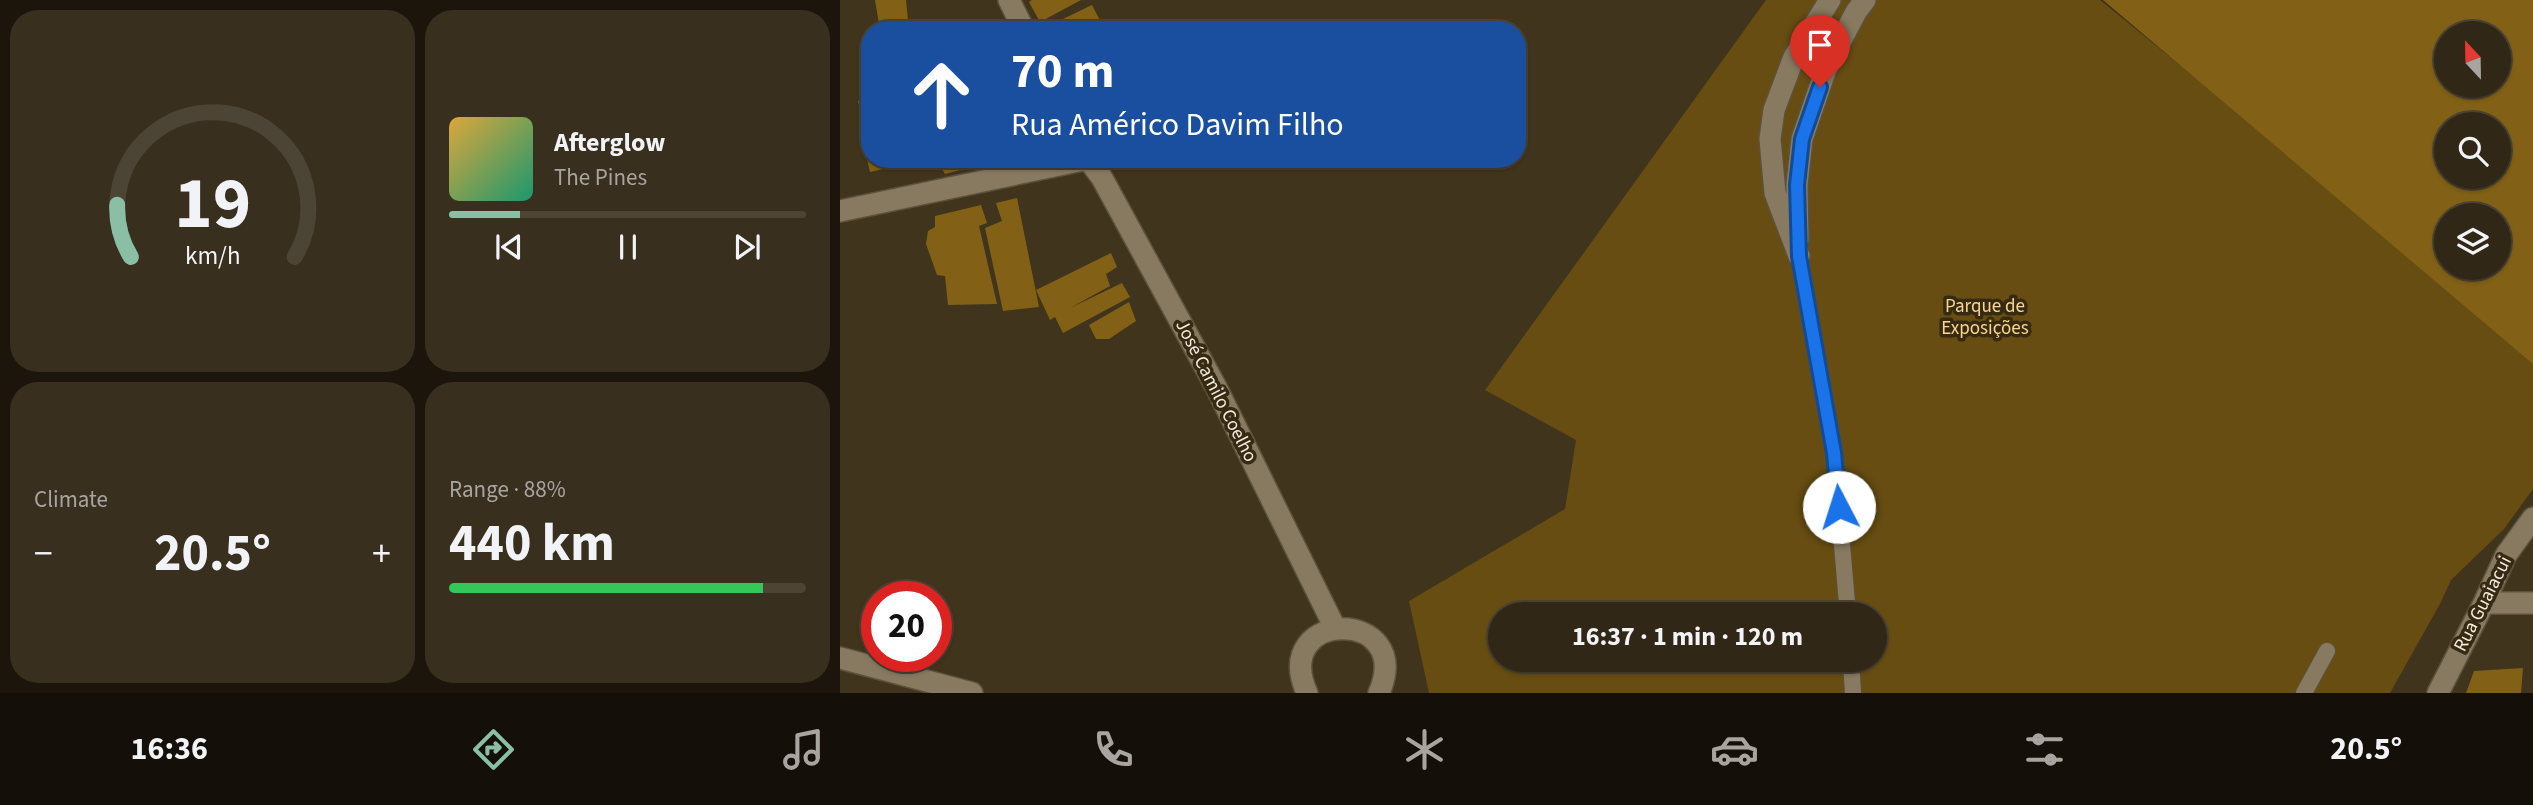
<!DOCTYPE html>
<html lang="en">
<head>
<meta charset="utf-8">
<style>
  :root { --surface:#312716; --page:#392f1f; --text:#f1f3f6; --muted:#a8a5a1; --line:#4c4435; --accent:#8abfa5 }
  body { margin:0; font-family:"Source Sans 3",sans-serif; background:var(--page); color:var(--text); height:100vh; display:flex; flex-direction:column; font-size:26px; white-space:nowrap }
  * { box-sizing:border-box; margin:0 }
  p { font-size:23px; color:var(--muted) }
  .icon { flex:none; width:38px; height:38px; fill:none; stroke:currentColor; stroke-width:2; stroke-linecap:round; stroke-linejoin:round }
  .map { position:relative; flex:1; overflow:hidden }
  .drawer { display:flex; flex-direction:column; gap:10px; padding:10px; background:#1b150c; width:840px }
  .drawer>* { flex:none }
  .hud { position:absolute; left:21px; top:21px; width:665px; height:147px; border-radius:28px; box-shadow:0 2px 5px #0004,0 0 0 2px var(--line); background:#1a4fa0; color:#fff; overflow:hidden }
  .needle { width:46px; rotate:338deg }
  .fabs { position:absolute; left:1594px; top:21px; display:grid; gap:14px }
  .fabs a { display:grid; place-items:center; width:77px; height:77px; border-radius:50%; background:var(--surface); box-shadow:0 2px 5px #0004,0 0 0 2px var(--line); font-size:35px }
  .speed { position:absolute; left:21px; top:581px; display:flex; gap:14px; font-size:35px; font-weight:700; text-align:center }
  .speed>* { display:grid; place-content:center; width:91px; height:91px; border-radius:50%; background:var(--surface); box-shadow:0 2px 5px #0004,0 0 0 2px var(--line); line-height:1 }
  .speed .limit { border:10px solid #d22; background:#fff; color:#111 }
  .pin { position:absolute; display:grid; place-items:center; width:60px; height:60px; color:#fff; margin:-72px -30px; border-radius:50% 50% 50% 0; rotate:-45deg; box-shadow:0 0 7px #0007 }
  .pin .icon { rotate:45deg }
  .me { position:absolute; width:77px; margin:-38px; rotate:355deg; stroke-linejoin:round; filter:drop-shadow(0 0 5px #0008) }
  .turn { display:flex; align-items:center; gap:24px; height:147px; padding:0 35px; font-size:32px }
  .turn .icon { width:91px; height:91px; stroke-width:2.5 }
  .turn b { display:block; font-size:49px; line-height:60px }
  .big { font-size:52px; font-weight:700; line-height:1.1 }
  .drawer .widget { flex:1; display:flex; flex-direction:column; justify-content:center; gap:10px; min-width:0; padding:0 24px; border-radius:28px; background:var(--page) }
  .drawer .dial { align-items:center; gap:0 }
  .dial svg { height:182px; overflow:visible; fill:none; stroke:var(--line); stroke-width:7; stroke-linecap:round; text-anchor:middle }
  .dial text { fill:var(--text); stroke:none }
  .song { display:flex; align-items:center; gap:21px }
  .cover { width:84px; height:84px; border-radius:10px; background:linear-gradient(135deg,hsl(40 70% 55%),hsl(160 70% 35%)) }
  .played { height:7px; border-radius:4px; background:linear-gradient(90deg,var(--accent) 20%,var(--line) 20%) }
  .keys { display:flex; justify-content:space-around; direction:ltr }
  .heat { display:flex; justify-content:space-between; align-items:center; font-size:38px; direction:ltr }
  .charge { height:10px; border-radius:5px; background:linear-gradient(90deg,#34c759 88%,var(--line) 0) }
  .drawer .tiles { flex:1; display:grid; gap:10px; grid-template-columns:repeat(2,1fr) }
  .trip { position:absolute; left:648px; top:602px; width:399px; height:70px; border-radius:35px; background:var(--surface); box-shadow:0 2px 5px #0004,0 0 0 2px var(--line); font-weight:700; line-height:70px; text-align:center }
  .dock { display:flex; height:112px; justify-content:space-around; align-items:center; background:#141009; color:var(--muted) }
  .dock .icon { width:49px; height:49px }
  .dock .current { color:var(--accent) }
  .dock b { font-size:32px; color:var(--text) }
  main { display:flex; flex:1; min-height:0 }
  .map>svg:first-child { display:block }
</style>
</head>
<body>
<main>
<section class="drawer">
<div class="tiles">
<div class="widget dial"><svg viewBox="0 0 100 80">
<path d="M14 69A42 42 0 1 1 86 69"/>
<path d="M14 69A42 42 0 0 1 8 46" stroke="#8abfa5"/>
<text x="50" y="56" font-size="32" font-weight="700">19</text>
<text x="50" y="72" font-size="11">km/h</text>
</svg></div>
<div class="widget">
<div class="song"><i class="cover"></i><div><b>Afterglow</b><p>The Pines</p></div></div>
<div class="played"></div>
<div class="keys"><svg class="icon" aria-label="previous" viewBox="0 0 24 24"><path d="M18 5L8 12l10 7zM5 5v14"/></svg><svg class="icon" aria-label="pause" viewBox="0 0 24 24"><path d="M8 5v14M16 5v14"/></svg><svg class="icon" aria-label="next" viewBox="0 0 24 24"><path d="M6 5l10 7-10 7zM19 5v14"/></svg></div>
</div>
<div class="widget"><p>Climate</p>
<div class="heat"><a>−</a><b class="big">20.5°</b><a>+</a></div>
</div>
<div class="widget"><p>Range · 88%</p><b class="big">440 km</b><div class="charge"></div></div>
</div>
</section>
<div class="map">
<svg width="1693" height="693" viewBox="0 0 1693 693">
  <rect width="100%" height="100%" fill="#41341d"/>
  <path fill="#674d12" fill-rule="evenodd" d="M 926,0 L 1260,0 L 1497,193 L 1693,363 L 1693,489 L 1664,529 L 1611,580 L 1601,602 L 1550,693 L 589,693 L 569,601 L 725,509 L 736,440 L 645,390 ZM 660,614 L 1034,614 L 1034,660 L 660,660 Z"/>
  <path fill="#826116" fill-rule="evenodd" d="M 35,0 L 66,0 L 69,30 L 40,30 Z
    M 192,0 L 241,0 L 200,22 L 189,2 Z
    M 1263,0 L 1693,0 L 1693,364 ZM 1606,33 L 1659,33 L 1659,86 L 1606,86 ZM 1606,124 L 1659,124 L 1659,177 L 1606,177 ZM 1606,215 L 1659,215 L 1659,268 L 1606,268 Z
    M 252,5 L 265,30 L 200,30 Z
    M 157,25 L 159,30 L 143,30 L 142,29 Z
    M 30,98 L 30,149 L 29,149 L 18,101 Z
    M 30,150 L 30,159 L 68,159 L 69,163 L 30,172 L 25,151 Z
    M 96,159 L 121,159 L 124,169 L 105,174 Z
    M 127,159 L 158,159 L 159,162 L 130,170 Z
    M 177,198 L 199,307 L 163,311 L 145,228 L 162,221 L 156,203 Z
    M 141,205 L 147,223 L 139,226 L 157,304 L 108,305 L 105,276 L 97,275 L 86,244 L 88,231 L 95,227 L 95,216 Z
    M 271,253 L 277,267 L 266,274 L 270,286 L 230,308 L 282,283 L 290,297 L 223,333 L 215,317 L 210,320 L 196,290 Z
    M 289,302 L 296,321 L 269,339 L 256,339 L 249,325 Z
    M 1683,668 L 1681,693 L 1626,693 L 1634,671 Z"/>
  <g fill="none" stroke-linecap="round" stroke-linejoin="round">
    <g stroke="#5c523c" stroke-width="18">
      <path id="service" d="M 959,256 L 994,453 L 1008,614
        M 1011,660 L 1013,693
        M 1464,693 L 1487,651"/>
    </g>
    <g stroke="#5c523c" stroke-width="24">
      <path id="minor" d="M 169,0 L 184,30
        M 248,159 L 262,178 L 376,387 L 495,628
        M 0,211 L 248,159
        M 958,239 L 957,185 L 962,139 L 986,69 L 1016,12 L 1025,0
        M 959,256 L 935,193 L 930,139 L 934,110 L 954,57 L 990,0
        M 1644,603 L 1693,603
        M 0,658 L 132,693
        M 467,693 C 429,608 576,607 539,693
        M 1598,693 L 1644,603 L 1666,555 L 1693,518"/>
    </g>
    <use href="#service" stroke="#887a60" stroke-width="16"/>
    <use href="#minor" stroke="#887a60" stroke-width="21"/>
  </g>
  <g fill="none" stroke-linecap="round" stroke-linejoin="round">
    <g stroke="#114b97" stroke-width="18">
      <path id="route" d="M 980,87 L 962,139 L 957,185 L 959,256 L 994,453 L 999,507"/>
    </g>
    <use href="#route" stroke="#1a73e8" stroke-width="12"/>
  </g>
  <g text-anchor="middle" dominant-baseline="central" stroke-width="7" stroke-linejoin="round" paint-order="stroke">
    <g font-size="19" fill="#fbd58b" stroke="#362a13">
      <text x="1145" y="306">Parque de<tspan x="1145" dy="22">Exposições</tspan></text>
    </g>
    <g font-size="19" fill="#f3ebdd" stroke="#362a13">
      <text transform="translate(376 391) rotate(63)">José Camilo Coelho</text>
      <text transform="translate(1643 604) rotate(-63)">Rua Guaiacui</text>
    </g>
  </g>
</svg>
<div class="fabs">
<a><svg class="needle" viewBox="-14 -14 28 28"><path d="M0-13l5 13h-10z" fill="#e53935"/><path d="M0 13l5-13h-10z" fill="#a8a5a1"/></svg></a>
<a><svg class="icon" aria-label="search" viewBox="0 0 24 24"><circle cx="10" cy="10" r="6"/><path d="M15 15l6 6"/></svg></a>
<a><svg class="icon" aria-label="layers" viewBox="0 0 24 24"><path d="M12 4l9 5-9 5-9-5zM3 14l9 5 9-5"/></svg></a>
</div>
<div class="speed"><div class="limit">20</div></div>
<div class="pin" style="left:980px;top:87px;background:#d93025"><svg class="icon" aria-label="arrive" viewBox="0 0 24 24"><path d="M6 21V4h12l-3 4 3 4H6"/></svg></div>
<svg class="me" style="left:999px;top:507px" viewBox="-20 -20 40 40"><circle r="19" fill="#fff"/><path d="M0-13L10 11 0 6-10 11z" fill="#1a73e8"/></svg>
<div class="trip">16:37 · 1 min · 120 m</div>
<div class="hud">
<div class="turn"><svg class="icon" aria-label="ahead" viewBox="0 0 24 24"><path d="M12 20V5M6 11l6-6 6 6"/></svg><div><b>70 m</b>Rua Américo Davim Filho</div></div>
</div>
</div>
</main>
<nav class="dock">
<b>16:36</b>
<svg class="icon current" aria-label="directions" viewBox="0 0 24 24"><path d="M12 3l9 9-9 9-9-9zM9 14v-3h6M13 9l2 2-2 2"/></svg>
<svg class="icon" aria-label="music" viewBox="0 0 24 24"><path d="M9 18V5l10-2v13"/><circle cx="6" cy="18" r="3"/><circle cx="16" cy="16" r="3"/></svg>
<svg class="icon" aria-label="phone" viewBox="0 0 24 24"><path d="M5 4h4l2 5-3 2q2 4 5 5l2-3 5 2v4C11 20 4 13 5 4z"/></svg>
<svg class="icon" aria-label="climate" viewBox="0 0 24 24"><path d="M12 3v18M4 7l16 10M4 17L20 7"/></svg>
<svg class="icon" aria-label="car" viewBox="0 0 24 24"><path d="M5 17H2v-5l4-1 3-4h7l3 4 3 1v5h-3M9 17h6M6 11h13"/><circle cx="7" cy="17" r="2"/><circle cx="17" cy="17" r="2"/></svg>
<svg class="icon" aria-label="filters" viewBox="0 0 24 24"><path d="M4 7h16M4 17h16"/><circle cx="9" cy="7" r="2"/><circle cx="15" cy="17" r="2"/></svg>
<b>20.5°</b>
</nav>
</body>
</html>
